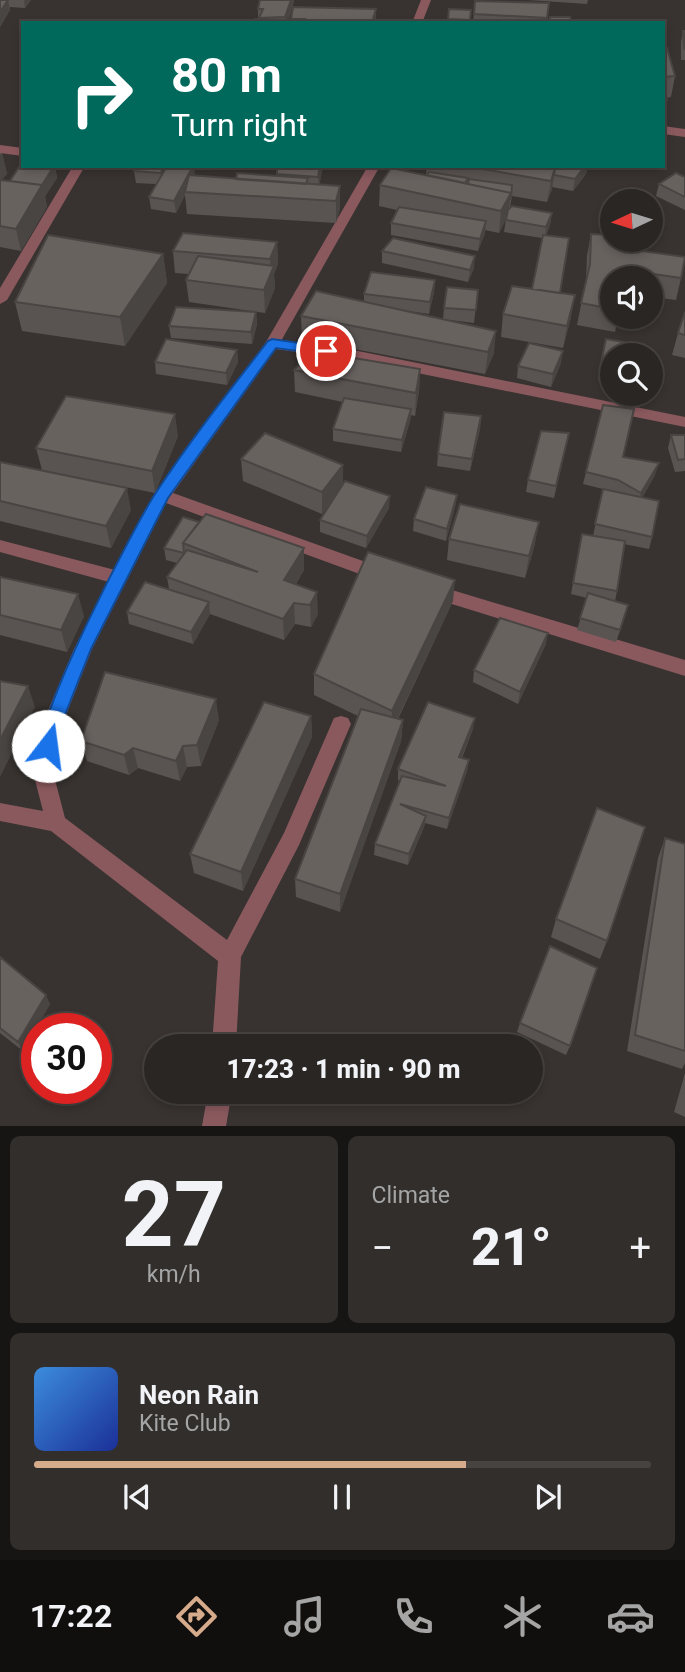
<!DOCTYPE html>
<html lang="en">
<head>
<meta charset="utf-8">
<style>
  :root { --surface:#2a2624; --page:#322e2c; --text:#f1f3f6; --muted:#a5a5a6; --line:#464341; --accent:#d6ab8b }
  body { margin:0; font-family:Roboto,sans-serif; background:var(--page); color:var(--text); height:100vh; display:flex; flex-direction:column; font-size:26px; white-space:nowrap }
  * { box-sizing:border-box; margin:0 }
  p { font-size:23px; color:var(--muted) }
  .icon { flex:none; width:38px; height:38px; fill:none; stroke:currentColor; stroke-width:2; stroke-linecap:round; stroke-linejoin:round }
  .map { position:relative; height:1126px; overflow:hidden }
  .side { display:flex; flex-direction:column; gap:10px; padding:10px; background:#171514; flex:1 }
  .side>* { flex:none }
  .guide { position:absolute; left:21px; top:21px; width:644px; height:147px; border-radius:0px; box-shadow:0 4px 10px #0003,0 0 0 2px var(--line); background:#00695c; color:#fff; overflow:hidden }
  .needle { width:46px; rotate:266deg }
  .buttons { position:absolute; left:600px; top:189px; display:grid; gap:14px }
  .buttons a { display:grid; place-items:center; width:63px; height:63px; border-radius:50%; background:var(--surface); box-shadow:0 4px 10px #0003,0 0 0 2px var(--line); font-size:35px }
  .speed { position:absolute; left:21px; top:1013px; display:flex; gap:14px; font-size:35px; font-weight:700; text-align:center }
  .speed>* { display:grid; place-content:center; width:91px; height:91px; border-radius:50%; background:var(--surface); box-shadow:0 4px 10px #0003,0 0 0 2px var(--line); line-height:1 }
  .speed .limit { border:10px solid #d22; background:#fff; color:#111 }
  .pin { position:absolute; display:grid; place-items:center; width:60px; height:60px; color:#fff; margin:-30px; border:4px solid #fff; border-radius:50%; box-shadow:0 2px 7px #0007 }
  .me { position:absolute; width:77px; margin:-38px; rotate:15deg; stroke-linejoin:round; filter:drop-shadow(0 0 5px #0008) }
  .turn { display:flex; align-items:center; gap:24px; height:147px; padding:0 35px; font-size:32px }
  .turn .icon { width:91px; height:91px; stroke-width:2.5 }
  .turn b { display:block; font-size:49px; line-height:60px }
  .big { font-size:52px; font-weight:800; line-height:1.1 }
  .side .tile { flex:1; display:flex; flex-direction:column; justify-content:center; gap:10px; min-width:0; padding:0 24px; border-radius:10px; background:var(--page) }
  .side .dial { align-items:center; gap:0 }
  .dial b { font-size:91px; line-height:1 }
  .song { display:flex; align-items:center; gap:21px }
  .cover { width:84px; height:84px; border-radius:10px; background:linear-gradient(135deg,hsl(210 70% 55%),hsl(230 70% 35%)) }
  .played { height:7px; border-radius:4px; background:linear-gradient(90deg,var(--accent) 70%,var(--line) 70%) }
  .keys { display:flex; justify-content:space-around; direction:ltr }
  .heat { display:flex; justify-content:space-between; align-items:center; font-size:38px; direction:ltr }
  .side .tiles { flex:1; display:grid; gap:10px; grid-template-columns:1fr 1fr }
  .tile:last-child { grid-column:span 2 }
  .trip { position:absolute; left:144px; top:1034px; width:399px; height:70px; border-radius:35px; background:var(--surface); box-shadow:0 4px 10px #0003,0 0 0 2px var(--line); font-weight:800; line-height:70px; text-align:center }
  .dock { display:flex; height:112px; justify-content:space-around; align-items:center; background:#110f0e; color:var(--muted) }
  .dock .icon { width:49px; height:49px }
  .dock .current { color:var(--accent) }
  .dock b { font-size:32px; color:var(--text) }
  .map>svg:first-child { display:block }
</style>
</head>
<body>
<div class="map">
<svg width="685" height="1126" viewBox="0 0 685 1126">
  <rect width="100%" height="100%" fill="#383330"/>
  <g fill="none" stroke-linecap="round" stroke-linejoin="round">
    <path fill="#8a595e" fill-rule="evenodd" d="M 421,0 L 431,0 L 422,23 L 412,23 Z
      M 663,126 L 685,129 L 685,137 L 663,134 Z
      M 0,145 L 23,148 L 23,156 L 0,153 Z
      M 73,166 L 85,166 L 7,300 L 0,304 L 0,288 Z
      M 368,166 L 380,166 L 281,341 L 353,350 L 685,417 L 685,427 L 353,360 L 276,349 L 173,493 L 388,570 L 391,575 L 388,580 L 376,580 L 166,503 L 92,649 L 64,720 L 53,772 L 65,818 L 227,940 L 284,833 L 334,718 L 341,716 L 348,718 L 351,724 L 299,845 L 241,957 L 236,1046 L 212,1046 L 218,961 L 51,831 L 0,821 L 0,803 L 43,811 L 33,772 L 44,720 L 74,649 L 109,582 L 0,552 L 0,540 L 115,570 L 156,491 L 266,342 Z
      M 432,584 L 685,660 L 685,676 L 426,596 L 423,591 L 426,586 Z
      M 208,1092 L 232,1092 L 226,1126 L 202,1126 Z"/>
  </g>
  <path fill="#595452" d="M 0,0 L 31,0 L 25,8 L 10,7 L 10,10 L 0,27 Z
    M 260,0 L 294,0 L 288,21 L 291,21 L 291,19 L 376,20 L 254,23 L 258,19 L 258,9 Z
    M 528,0 L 588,0 L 587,4 Z
    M 475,1 L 549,3 L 547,23 L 473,23 Z
    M 449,9 L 471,10 L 470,23 L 448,23 Z
    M 683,31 L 685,31 L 685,60 L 681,60 L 681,42 Z
    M 23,40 L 23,57 L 21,57 L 19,46 Z
    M 663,48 L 675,76 L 671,97 L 666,98 L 667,100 L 663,117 Z
    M 0,153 L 2,153 L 7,174 L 1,180 L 10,181 L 55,166 L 57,178 L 45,196 L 47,207 L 21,251 L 0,247 Z
    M 277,166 L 322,170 L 319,185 L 340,186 L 340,208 L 336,223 L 187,214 L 185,195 L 176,213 L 151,209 L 149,197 L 156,184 L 136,183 L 134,171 L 236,179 L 277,176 Z
    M 427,166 L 588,166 L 586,174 L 573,191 L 552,187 L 547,202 L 512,196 L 510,207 L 552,213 L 550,225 L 546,235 L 560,293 L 571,317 L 563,348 L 501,337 L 503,314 L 532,289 L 542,238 L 504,232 L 506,219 L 499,233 L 485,230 L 478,251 L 391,235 L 391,223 L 397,210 L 379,206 L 380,185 L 426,175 Z
    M 685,177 L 685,210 L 656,196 L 659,184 Z
    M 591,234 L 627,249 L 681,278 L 676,300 L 652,297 L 651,301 L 651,278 L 612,278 L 612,317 L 647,317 L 645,328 L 617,322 L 615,332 L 577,325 L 586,280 L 587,256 Z
    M 277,242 L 278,264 L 274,274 L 275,288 L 265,313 L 189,302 L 186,280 L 189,274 L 175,273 L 173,251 Z
    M 382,251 L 474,268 L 468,282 L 382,263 Z
    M 163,254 L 167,283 L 125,346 L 22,331 L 15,302 Z
    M 435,280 L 434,292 L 429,314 L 409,311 L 443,319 L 444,308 L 478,290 L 474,323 L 450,320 L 494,353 L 485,374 L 302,339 L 301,316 L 364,302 L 364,294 Z
    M 256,312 L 257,324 L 252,344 L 171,338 L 169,326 Z
    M 685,312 L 685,358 L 672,355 L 678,333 Z
    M 606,339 L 612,355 L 612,383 L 598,380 Z
    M 237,350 L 238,362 L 227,385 L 156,374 L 155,362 Z
    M 561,363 L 551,387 L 517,378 L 518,366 Z
    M 420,369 L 419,391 L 415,416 L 411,415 L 410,421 L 401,452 L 333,441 L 333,429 L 343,402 L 295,392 L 294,370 Z
    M 481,416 L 480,429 L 470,471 L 437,466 L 438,454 Z
    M 569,433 L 554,498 L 526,492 L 528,480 Z
    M 671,435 L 685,435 L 685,471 L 675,472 L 668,448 Z
    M 178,436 L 155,493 L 42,470 L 36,448 Z
    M 623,457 L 655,475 L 642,498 L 652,537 L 649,549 L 624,544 L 617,591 L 615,601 L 625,617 L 616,642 L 577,630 L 587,598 L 571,594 L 582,534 L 593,536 L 603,489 L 583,484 L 586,472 Z
    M 241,459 L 343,483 L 389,508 L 366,548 L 320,532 L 320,520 L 332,501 L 322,514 L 243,481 Z
    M 0,462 L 131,510 L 111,548 L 0,521 Z
    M 457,495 L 455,507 L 446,541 L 413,531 L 414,519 Z
    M 183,517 L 304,548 L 304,570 L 296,584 L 318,614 L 311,627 L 295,624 L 284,640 L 210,614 L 193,644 L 129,624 L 127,612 L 169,589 L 167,577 L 177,563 L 166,560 L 164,548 Z
    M 449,539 L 535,544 L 525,578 L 447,560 Z
    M 0,577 L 84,616 L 67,652 L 0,635 Z
    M 453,601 L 398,719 L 403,720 L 401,741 L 340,912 L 296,897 L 295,879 L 358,716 L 314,695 L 314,674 Z
    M 546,644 L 518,704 L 473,682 L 474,670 Z
    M 311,716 L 312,737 L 243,891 L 194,873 L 190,854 Z
    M 219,720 L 201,766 L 187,767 L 180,781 L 138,768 L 129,775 L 87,761 L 81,741 Z
    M 473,729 L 462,758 L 469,760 L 467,771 L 447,829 L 425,823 L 424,827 L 408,865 L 374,855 L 375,844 L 400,781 L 398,780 L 398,769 Z
    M 665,838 L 685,844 L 685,1063 L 682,1069 L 627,1051 L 658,858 Z
    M 556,919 L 607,941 L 600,959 L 551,937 Z
    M 0,957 L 50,1004 L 23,1051 L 0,1033 Z
    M 520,1023 L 570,1046 L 566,1055 L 517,1032 Z
    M 685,1073 L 685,1117 L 674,1112 Z"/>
  <path fill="#494542" d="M 8,0 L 10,10 L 0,27 L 0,12 Z
    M 24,0 L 31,0 L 25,8 Z
    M 291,0 L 294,0 L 294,2 L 288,23 L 286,23 L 285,17 Z
    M 376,9 L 376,20 L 375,23 L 371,23 Z
    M 2,153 L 7,174 L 0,182 L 0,155 Z
    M 55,166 L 57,178 L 45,196 L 47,207 L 21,251 L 16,229 L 42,185 Z
    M 193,166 L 194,166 L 195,176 L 185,192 L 185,195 L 176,213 L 174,201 Z
    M 320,166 L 322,166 L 322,170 L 319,189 L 318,177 Z
    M 585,166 L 588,166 L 586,174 L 573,191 L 575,179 Z
    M 555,168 L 552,190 L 547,202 L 551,181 Z
    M 340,186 L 340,208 L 336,223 L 336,201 Z
    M 511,193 L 508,215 L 499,233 L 501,211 Z
    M 552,213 L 550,225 L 545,239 L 546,227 Z
    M 486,221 L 485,234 L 478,251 L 480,239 Z
    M 277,242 L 278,264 L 274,274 L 275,288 L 265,313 L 264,290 L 271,273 L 270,259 Z
    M 163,254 L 167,283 L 125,346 L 120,317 Z
    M 475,256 L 474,268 L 468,282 L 470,270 Z
    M 435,280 L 434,292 L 429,314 L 430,302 Z
    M 575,295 L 571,317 L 563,348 L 567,326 Z
    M 256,312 L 257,324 L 252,344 L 251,332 Z
    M 496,331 L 494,353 L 485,374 L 488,352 Z
    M 237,350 L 238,362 L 227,385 L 226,373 Z
    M 563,351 L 561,363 L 551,387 L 553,374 Z
    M 420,369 L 419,391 L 415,416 L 416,393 Z
    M 411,409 L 410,421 L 401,452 L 402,440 Z
    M 175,414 L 178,436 L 155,493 L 152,471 Z
    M 481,416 L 480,429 L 470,471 L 472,459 Z
    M 659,463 L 655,475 L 638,505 L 641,493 Z
    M 343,465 L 343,487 L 322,514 L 322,492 Z
    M 127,488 L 131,510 L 111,548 L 106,526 Z
    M 457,495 L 455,507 L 446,541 L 447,529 Z
    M 390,496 L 389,508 L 366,548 L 367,536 Z
    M 539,522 L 535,544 L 525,578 L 529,556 Z
    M 304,548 L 304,570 L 285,602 L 284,580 Z
    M 455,580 L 453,601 L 391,732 L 392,711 Z
    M 317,592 L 318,614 L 311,627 L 310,605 Z
    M 78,594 L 84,616 L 67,652 L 61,630 Z
    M 209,602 L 210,614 L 193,644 L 191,632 Z
    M 294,603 L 295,624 L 284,640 L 283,619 Z
    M 548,633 L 546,644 L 518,704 L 520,692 Z
    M 28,686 L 35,707 L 0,777 L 0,740 Z
    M 216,699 L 219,720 L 201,766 L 197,745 Z
    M 311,716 L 312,737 L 243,891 L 241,872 Z
    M 475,718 L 473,729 L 457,768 L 459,757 Z
    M 403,720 L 401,741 L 340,912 L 340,894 Z
    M 183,746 L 187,767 L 180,781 L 176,761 Z
    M 133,748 L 138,768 L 129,775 L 124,755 Z
    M 469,760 L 467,771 L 447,829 L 449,818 Z
    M 426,816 L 424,827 L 408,865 L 409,854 Z
    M 46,995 L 50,1004 L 23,1051 L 18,1042 Z"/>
  <path fill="#68625f" stroke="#494542" stroke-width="2" d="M 0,0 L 8,0 L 0,12 Z
    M 260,0 L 291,0 L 285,17 L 259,18 L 263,9 L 258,9 Z
    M 475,1 L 549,3 L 547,18 L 474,14 Z
    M 293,7 L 376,9 L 372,22 L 398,23 L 254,23 L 255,19 L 304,22 L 305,19 L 291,19 Z
    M 449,9 L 471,10 L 470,20 L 448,19 Z
    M 550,17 L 570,17 L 572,23 L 550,23 Z
    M 683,31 L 685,31 L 685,49 L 684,48 Z
    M 663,48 L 667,48 L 675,76 L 663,77 Z
    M 663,86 L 667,100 L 663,100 Z
    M 23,161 L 23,166 L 54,166 L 42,185 L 10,181 Z
    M 136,166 L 163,166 L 161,173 L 134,171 Z
    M 167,166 L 193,166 L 174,201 L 149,197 Z
    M 277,166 L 320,166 L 318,177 L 277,174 Z
    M 466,166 L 545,166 L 555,168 L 551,181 Z
    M 548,166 L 585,166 L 575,179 L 554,175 L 555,168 Z
    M 391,168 L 511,193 L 501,211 L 380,185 Z
    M 429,172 L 468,178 L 465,183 L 427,175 Z
    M 237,173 L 308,178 L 306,184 L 236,179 Z
    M 676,173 L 685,177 L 685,197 L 659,184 Z
    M 189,175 L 340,186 L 336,201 L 185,192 Z
    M 469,179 L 512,185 L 511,199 L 510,199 L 511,193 L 468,184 Z
    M 0,180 L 42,185 L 16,229 L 0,226 Z
    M 512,206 L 552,213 L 546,227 L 506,220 L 508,210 Z
    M 399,207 L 486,221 L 480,239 L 391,223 Z
    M 183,233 L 277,242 L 270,259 L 173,251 Z
    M 591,234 L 612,235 L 612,240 L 627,240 L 627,249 L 685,257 L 681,278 L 619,269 L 620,278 L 612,278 L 612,309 L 581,303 L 590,264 Z
    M 48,235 L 163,254 L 120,317 L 15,302 Z
    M 543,235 L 569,238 L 560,293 L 532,289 Z
    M 393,238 L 475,256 L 470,270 L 382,251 Z
    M 198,256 L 274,266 L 264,290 L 186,280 Z
    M 371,272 L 435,280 L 430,302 L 364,294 Z
    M 512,286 L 575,295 L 567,326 L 503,314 Z
    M 447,287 L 478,290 L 476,310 L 444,308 Z
    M 316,291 L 496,331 L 488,352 L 301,316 Z
    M 176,307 L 256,312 L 251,332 L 169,326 Z
    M 685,312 L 685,335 L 678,333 Z
    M 166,339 L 237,350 L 226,373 L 155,362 Z
    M 606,339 L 635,344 L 633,355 L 612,355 L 612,370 L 600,368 Z
    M 529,343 L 563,351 L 553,374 L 518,366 Z
    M 312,351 L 420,369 L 416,393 L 294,370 Z
    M 66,396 L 175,414 L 152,471 L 36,448 Z
    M 344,398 L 411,409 L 402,440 L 333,429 Z
    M 603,405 L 634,409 L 623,457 L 659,463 L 641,493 L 618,480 L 586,472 Z
    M 444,412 L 481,416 L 472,459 L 438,454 Z
    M 541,431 L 569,433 L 556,486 L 528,480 Z
    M 265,433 L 343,465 L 322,492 L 241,459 Z
    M 671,435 L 685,435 L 685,459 L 678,460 Z
    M 0,462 L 127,488 L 106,526 L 0,501 Z
    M 345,481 L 390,496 L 367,536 L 320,520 Z
    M 426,487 L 457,495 L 447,529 L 414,519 Z
    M 603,489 L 659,501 L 652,537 L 595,524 Z
    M 460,504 L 539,522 L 529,556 L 449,539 Z
    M 206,514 L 304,548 L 284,580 L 317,592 L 310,605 L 294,603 L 283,619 L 167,577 L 187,550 L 258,572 L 183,543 Z
    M 183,517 L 199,522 L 183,543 L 184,553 L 164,548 Z
    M 582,534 L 625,541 L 617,591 L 573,583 Z
    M 368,552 L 455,580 L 392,711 L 314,674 Z
    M 0,577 L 78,594 L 61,630 L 0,615 Z
    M 145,582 L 209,602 L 191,632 L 127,612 Z
    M 588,593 L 628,605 L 620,630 L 580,618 Z
    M 500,618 L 548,633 L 520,692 L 474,670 Z
    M 105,672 L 216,699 L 197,745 L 183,746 L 176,761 L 133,748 L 124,755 L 81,741 Z
    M 0,681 L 28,686 L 0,740 Z
    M 264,702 L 311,716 L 241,872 L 190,854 Z
    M 428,702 L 475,718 L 459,757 L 469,760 L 449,818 L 400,804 L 426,816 L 409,854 L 375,844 L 402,776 L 446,786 L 398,769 Z
    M 361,709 L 403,720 L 340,894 L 295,879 Z
    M 597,808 L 645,827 L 607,941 L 556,919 Z
    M 665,838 L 685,844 L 685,1051 L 635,1035 Z
    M 550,946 L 597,968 L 570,1046 L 520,1023 Z
    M 0,957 L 46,995 L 18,1042 L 0,1028 Z"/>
  <path fill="#1a73e8" stroke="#114b97" stroke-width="2" d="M 272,339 L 326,347 L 333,351 L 326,355 L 276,348 L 168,498 L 91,649 L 63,720 L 55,752 L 42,752 C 30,726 136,522 157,491 C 191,439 230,390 268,341 Z"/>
</svg>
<div class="buttons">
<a><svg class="needle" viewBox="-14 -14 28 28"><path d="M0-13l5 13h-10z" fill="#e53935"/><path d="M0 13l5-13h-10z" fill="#a5a5a6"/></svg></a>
<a><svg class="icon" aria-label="sound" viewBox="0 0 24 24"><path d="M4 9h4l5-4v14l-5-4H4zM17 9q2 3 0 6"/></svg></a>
<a><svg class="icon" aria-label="search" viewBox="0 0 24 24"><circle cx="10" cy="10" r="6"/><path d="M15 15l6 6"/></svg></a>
</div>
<div class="speed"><div class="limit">30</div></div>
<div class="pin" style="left:326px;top:351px;background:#d93025"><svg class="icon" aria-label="arrive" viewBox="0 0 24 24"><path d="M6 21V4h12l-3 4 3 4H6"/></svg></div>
<svg class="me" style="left:48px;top:746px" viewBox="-20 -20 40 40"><circle r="19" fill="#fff"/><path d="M0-13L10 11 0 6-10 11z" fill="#1a73e8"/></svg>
<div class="trip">17:23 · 1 min · 90 m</div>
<div class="guide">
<div class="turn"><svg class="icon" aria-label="right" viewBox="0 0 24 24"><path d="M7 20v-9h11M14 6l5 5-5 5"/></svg><div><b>80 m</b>Turn right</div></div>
</div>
</div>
<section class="side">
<div class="tiles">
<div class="tile dial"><b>27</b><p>km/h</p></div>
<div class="tile"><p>Climate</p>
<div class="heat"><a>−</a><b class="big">21°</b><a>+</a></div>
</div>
<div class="tile">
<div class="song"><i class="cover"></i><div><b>Neon Rain</b><p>Kite Club</p></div></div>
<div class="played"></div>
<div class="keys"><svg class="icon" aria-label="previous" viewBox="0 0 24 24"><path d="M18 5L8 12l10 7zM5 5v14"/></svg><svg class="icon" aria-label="pause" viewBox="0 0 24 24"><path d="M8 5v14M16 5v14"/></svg><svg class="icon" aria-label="next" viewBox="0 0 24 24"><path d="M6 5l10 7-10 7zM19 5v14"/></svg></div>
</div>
</div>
</section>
<nav class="dock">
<b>17:22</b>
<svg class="icon current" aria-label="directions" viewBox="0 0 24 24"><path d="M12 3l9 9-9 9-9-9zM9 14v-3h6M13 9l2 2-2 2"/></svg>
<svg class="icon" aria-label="music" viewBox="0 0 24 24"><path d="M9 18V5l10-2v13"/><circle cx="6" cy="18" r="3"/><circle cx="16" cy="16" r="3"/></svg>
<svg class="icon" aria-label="phone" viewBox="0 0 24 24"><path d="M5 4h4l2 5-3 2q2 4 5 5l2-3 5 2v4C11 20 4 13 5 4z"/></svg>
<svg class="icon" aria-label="climate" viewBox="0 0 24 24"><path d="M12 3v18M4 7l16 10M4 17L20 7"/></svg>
<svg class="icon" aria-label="car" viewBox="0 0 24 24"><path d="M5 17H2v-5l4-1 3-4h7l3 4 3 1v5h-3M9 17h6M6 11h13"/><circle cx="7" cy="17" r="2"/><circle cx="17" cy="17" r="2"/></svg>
</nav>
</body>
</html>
